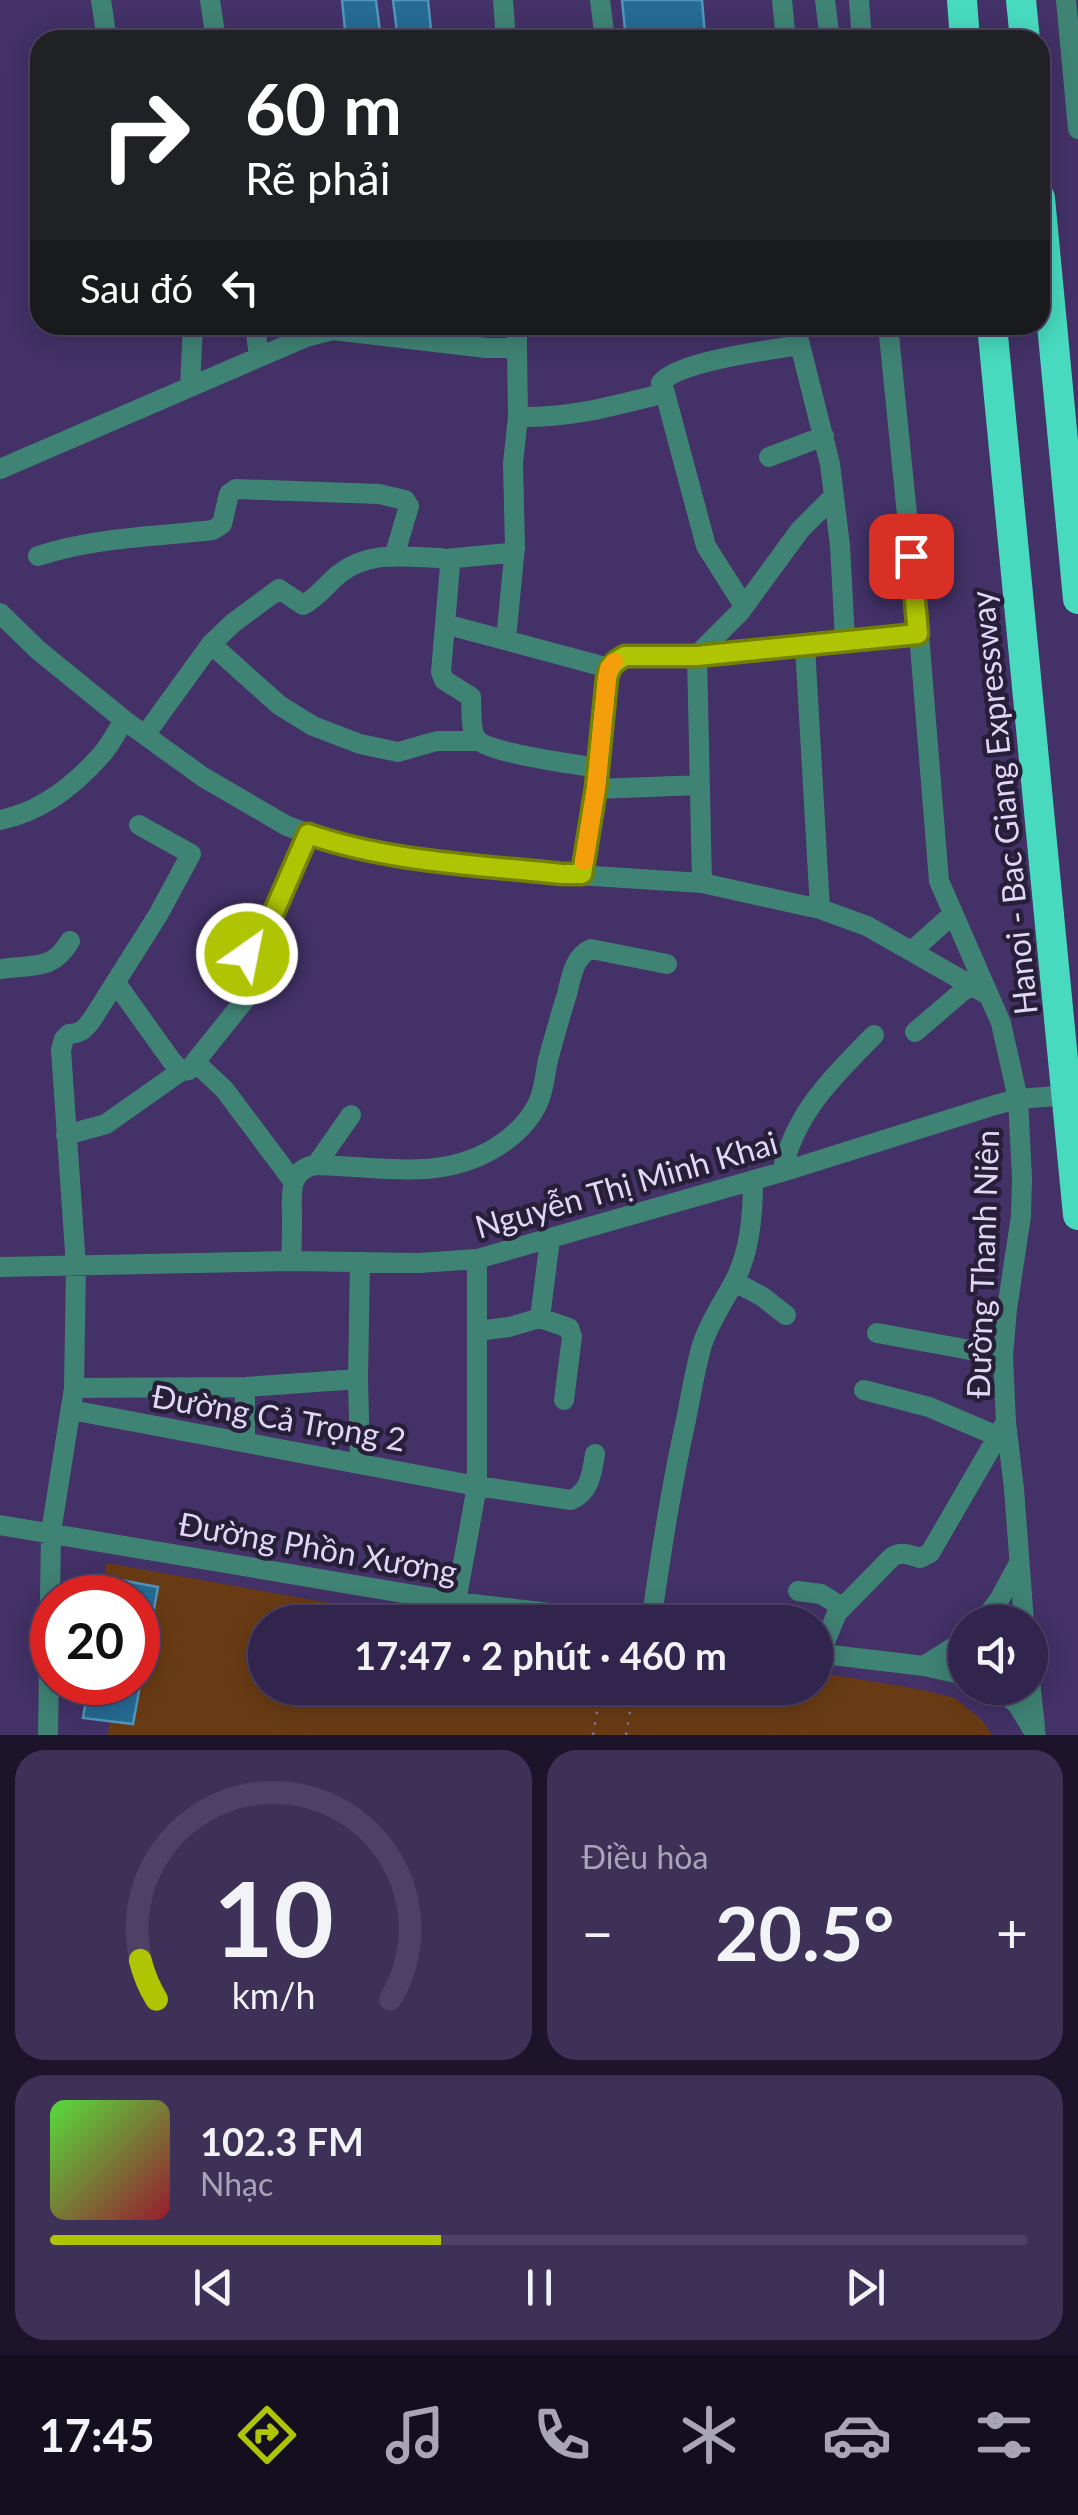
<!DOCTYPE html>
<html lang="vi">
<head>
<meta charset="utf-8">
<style>
  :root { --surface:#32254d; --page:#3d3157; --text:#f1f3f6; --muted:#a8a5b6; --line:#4d4265; --accent:#afc504 }
  body { margin:0; font-family:Lato,sans-serif; background:var(--page); color:var(--text); height:100vh; display:flex; flex-direction:column; font-size:38px; white-space:nowrap }
  * { box-sizing:border-box; margin:0 }
  p { font-size:32px; color:var(--muted) }
  .icon { flex:none; width:55px; height:55px; fill:none; stroke:currentColor; stroke-width:2; stroke-linecap:round; stroke-linejoin:round }
  .map { position:relative; height:1735px; overflow:hidden }
  .details { display:flex; flex-direction:column; gap:15px; padding:15px; background:#1c142a; flex:1 }
  .details>* { flex:none }
  .top-card { position:absolute; left:30px; top:30px; width:1020px; height:305px; border-radius:30px; box-shadow:0 5px 25px #0003,0 0 0 2px var(--line); background:#202124; color:#fff; overflow:hidden }
  .buttons { position:absolute; left:948px; top:1605px; display:grid; gap:20px }
  .buttons a { display:grid; place-items:center; width:100px; height:100px; border-radius:50%; background:var(--surface); box-shadow:0 5px 25px #0003,0 0 0 2px var(--line); font-size:50px }
  .speed { position:absolute; left:30px; top:1575px; display:flex; gap:20px; font-size:50px; font-weight:700; text-align:center }
  .speed>* { display:grid; place-content:center; width:130px; height:130px; border-radius:50%; background:var(--surface); box-shadow:0 5px 25px #0003,0 0 0 2px var(--line); line-height:1 }
  .speed .limit { border:15px solid #d22; background:#fff; color:#111 }
  .pin { position:absolute; display:grid; place-items:center; width:85px; height:85px; color:#fff; margin:-42px; border-radius:20px; box-shadow:0 5px 15px #0006 }
  .me { position:absolute; width:110px; margin:-55px; rotate:33deg; stroke-linejoin:round; filter:drop-shadow(0 0 8px #0008) }
  .turn { display:flex; align-items:center; gap:35px; height:210px; padding:0 50px; font-size:45px }
  .turn .icon { width:130px; height:130px; stroke-width:2.5 }
  .turn b { display:block; font-size:70px; line-height:85px }
  .then { display:flex; align-items:center; height:95px; padding:0 50px; background:#0003; gap:20px; font-size:38px }
  .big { font-size:75px; font-weight:700; line-height:1.1 }
  .details .card { flex:1; display:flex; flex-direction:column; justify-content:center; gap:15px; min-width:0; padding:0 35px; border-radius:30px; background:var(--page) }
  .details .dial { align-items:center; gap:0 }
  .dial svg { height:260px; overflow:visible; fill:none; stroke:var(--line); stroke-width:7; stroke-linecap:round; text-anchor:middle }
  .dial text { fill:var(--text); stroke:none }
  .song { display:flex; align-items:center; gap:30px }
  .cover { width:120px; height:120px; border-radius:15px; background:linear-gradient(135deg,hsl(110 70% 55%),hsl(350 70% 35%)) }
  .played { height:10px; border-radius:5px; background:linear-gradient(90deg,var(--accent) 40%,var(--line) 40%) }
  .keys { display:flex; justify-content:space-around; direction:ltr }
  .heat { display:flex; justify-content:space-between; align-items:center; font-size:55px; direction:ltr }
  .details .tiles { flex:1; display:grid; gap:15px; grid-template-columns:1fr 1fr }
  .card:last-child { grid-column:span 2 }
  .trip { position:absolute; left:248px; top:1605px; width:585px; height:100px; border-radius:50px; background:var(--surface); box-shadow:0 5px 25px #0003,0 0 0 2px var(--line); font-weight:700; line-height:100px; text-align:center }
  .dock { display:flex; height:160px; justify-content:space-around; align-items:center; background:#140f1f; color:var(--muted) }
  .dock .icon { width:70px; height:70px }
  .dock .on { color:var(--accent) }
  .dock b { font-size:45px; color:var(--text) }
  .map>svg:first-child { display:block }
</style>
</head>
<body>
<div class="map">
<svg width="1078" height="1735" viewBox="0 0 1078 1735">
  <rect width="100%" height="100%" fill="#433167"/>
  <path fill="#693b14" d="M 106,1563 L 363,1609 L 362,1622 L 265,1622 L 265,1688 L 634,1688 L 702,1699 L 714,1688 L 815,1688 L 815,1672 L 918,1689 L 955,1698 L 982,1720 L 992,1735 L 108,1735 L 110,1721 L 83,1718 L 89,1683 L 138,1682 L 138,1598 L 102,1597 Z"/>
  <path fill="#256b92" stroke="#5194be" stroke-width="2.5" d="M 342,0 L 376,0 L 381,40 L 346,40 Z
    M 393,0 L 428,0 L 432,40 L 398,40 Z
    M 622,0 L 702,0 L 705,36 L 670,40 L 626,40 Z
    M 105,1577 L 158,1587 L 133,1724 L 83,1718 L 89,1682 L 138,1682 L 138,1598 L 102,1598 Z"/>
  <g fill="none" stroke-linecap="round" stroke-linejoin="round">
    <path stroke="#8375a3" stroke-width="2.5" stroke-dasharray="2.5 8" stroke-linecap="butt" d="M 593,1735 L 601,1688
      M 626,1735 L 634,1688"/>
    <path stroke="#3f8374" stroke-width="20" d="M 101,0 L 107,40
      M 210,0 L 216,40
      M 503,0 L 506,40
      M 600,0 L 605,40
      M 782,0 L 786,40
      M 825,0 L 830,40
      M 859,0 L 862,40
      M 1066,0 L 1078,129
      M 255,325 L 259,357
      M 795,325 L 830,464 L 840,546 L 845,639
      M 888,325 L 919,634 L 939,881 L 1001,1023 L 1018,1099 L 1022,1178 L 1021,1216 L 1007,1309 L 1003,1356 L 1006,1422 L 1014,1489 L 1024,1622
      M 517,348 L 518,417 C 573,418 612,406 665,393 L 661,383 C 677,361 771,350 800,345
      M 190,387 L 193,325
      M 665,393 L 706,546 L 744,606
      M 769,457 L 824,436
      M 0,469 L 306,337 L 333,330 L 486,348 L 517,348 L 517,325
      M 38,556 C 97,537 153,537 213,530 L 222,524 L 229,494 L 236,489 L 379,494 L 405,500 L 409,506 L 394,557
      M 446,559 L 508,553 L 515,547 L 513,463 L 518,417
      M 0,613 L 38,650 L 124,720 L 203,777 L 287,826 L 338,844 L 396,855 L 562,874 L 702,883 L 820,909 L 867,926 L 988,995
      M 445,624 L 609,668
      M 506,639 L 515,547
      M 211,644 L 279,705 L 313,726 L 360,744 L 398,752 L 437,741 L 477,741
      M 805,646 L 820,909
      M 145,735 L 211,644 L 233,623 L 279,589 L 303,605 C 317,598 327,584 339,574 C 369,550 406,557 441,558 L 449,562 L 450,566 L 441,672 L 444,680 L 471,697 C 472,708 470,726 475,737 C 484,753 576,764 598,768
      M 596,789 L 700,785
      M 0,820 C 40,812 75,785 102,754 C 111,744 117,731 124,720
      M 582,874 L 596,789 L 607,678 C 610,666 614,662 625,656 L 697,655 L 919,634
      M 702,883 L 697,655 L 740,612 L 800,530 L 833,497
      M 913,950 L 953,914
      M 247,954 L 267,928 L 309,834
      M 0,969 C 32,964 52,972 70,941
      M 116,983 L 171,1060 L 181,1071 L 189,1070 L 195,1062 L 224,1089 L 293,1181
      M 915,1032 L 970,985
      M 195,1062 L 256,986 L 227,964
      M 66,1135 L 106,1124 L 181,1071
      M 316,1165 L 351,1115
      M 782,1172 C 795,1112 833,1077 874,1035
      M 291,1261 C 292,1247 292,1233 292,1219 C 292,1197 287,1169 316,1165 C 378,1166 439,1182 495,1148 C 513,1137 528,1123 537,1105 C 544,1092 545,1074 548,1060 C 554,1038 560,1016 567,994 C 571,978 574,956 591,949 L 667,964
      M 0,1267 L 291,1261 L 419,1263 L 477,1259 L 782,1172 L 995,1105 L 1018,1099 L 1056,1096
      M 735,1282 L 763,1297 L 786,1315
      M 540,1318 L 550,1239
      M 477,1331 L 509,1327 L 540,1318 L 569,1328 L 572,1337 L 564,1400
      M 877,1333 L 1003,1356
      M 74,1388 L 245,1387 L 358,1379
      M 864,1390 L 929,1407 L 997,1436
      M 71,1410 L 477,1486 L 571,1500 C 590,1492 592,1473 595,1454
      M 245,1441 L 245,1387
      M 360,1462 L 358,1379 L 360,1262
      M 0,1525 L 456,1602 L 627,1622
      M 798,1591 L 821,1594 L 842,1607
      M 456,1602 L 477,1486 L 477,1259
      M 651,1622 C 661,1554 671,1487 686,1420 C 691,1395 695,1369 702,1345 C 709,1323 722,1304 733,1284 C 750,1253 753,1215 753,1180
      M 982,1622 L 999,1600 L 1018,1565
      M 815,1653 L 924,1666 L 965,1675
      M 820,1654 L 837,1613 L 891,1558 C 900,1550 909,1555 920,1558 L 930,1553 L 1006,1422
      M 924,1666 L 965,1640
      M 1030,1680 L 1035,1728
      M 997,1688 L 1017,1704 L 1036,1735
      M 48,1735 L 51,1532 L 74,1388 L 76,1266 L 61,1050 L 64,1039 L 69,1034 C 82,1033 86,1028 93,1018 L 158,915 L 191,854 L 139,825"/>
    <path stroke="#47dabe" stroke-width="30" d="M 962,0 L 965,40
      M 1021,0 L 1025,40
      M 1040,198 L 1078,599
      M 992,325 L 1078,1215"/>
  </g>
  <g fill="none" stroke-linecap="round" stroke-linejoin="round">
    <g stroke="#728003" stroke-width="25">
      <path id="route" d="M 247,954 L 267,928 L 308,834 C 389,862 478,865 562,874 L 582,874 L 596,788 L 607,678 C 610,666 614,662 625,656 L 697,656 L 918,634 L 911,556"/>
    </g>
    <use href="#route" stroke="#afc504" stroke-width="18"/>
    <path stroke="#f59e0b" stroke-width="18" d="M 584,861 L 596,788 L 607,678 L 609,668 L 614,662"/>
  </g>
  <g text-anchor="middle" dominant-baseline="central" stroke-width="9" stroke-linejoin="round" paint-order="stroke">
    <g font-size="32" fill="#dfd6f8" stroke="#271f38">
      <text transform="translate(1003 803) rotate(-96)">Hanoi - Bac Giang Expressway</text>
      <text transform="translate(626 1184) rotate(-16)">Nguyễn Thị Minh Khai</text>
      <text transform="translate(982 1264) rotate(-88)">Đường Thanh Niên</text>
      <text transform="translate(279 1417) rotate(10)">Đường Cả Trọng 2</text>
      <text transform="translate(318 1547) rotate(10)">Đường Phồn Xương</text>
    </g>
  </g>
</svg>
<div class="buttons">
<a><svg class="icon" aria-label="sound" viewBox="0 0 24 24"><path d="M4 9h4l5-4v14l-5-4H4zM17 9q2 3 0 6"/></svg></a>
</div>
<div class="speed"><div class="limit">20</div></div>
<div class="pin" style="left:911px;top:556px;background:#d93025"><svg class="icon" aria-label="arrive" viewBox="0 0 24 24"><path d="M6 21V4h12l-3 4 3 4H6"/></svg></div>
<svg class="me" style="left:247px;top:954px" viewBox="-20 -20 40 40"><circle r="17" fill="#afc504" stroke="#fff" stroke-width="3"/><path d="M0-11L8 9 0 5-8 9z" fill="#fff"/></svg>
<div class="trip">17:47 · 2 phút · 460 m</div>
<div class="top-card">
<div class="turn"><svg class="icon" aria-label="right" viewBox="0 0 24 24"><path d="M7 20v-9h11M14 6l5 5-5 5"/></svg><div><b>60 m</b>Rẽ phải</div></div>
<div class="then">Sau đó<svg class="icon" aria-label="left" viewBox="0 0 24 24"><path d="M17 20v-9H6M10 6l-5 5 5 5"/></svg></div>
</div>
</div>
<section class="details">
<div class="tiles">
<div class="card dial"><svg viewBox="0 0 100 80">
<path d="M14 69A42 42 0 1 1 86 69"/>
<path d="M14 69A42 42 0 0 1 9 57" stroke="#afc504"/>
<text x="50" y="56" font-size="32" font-weight="700">10</text>
<text x="50" y="72" font-size="11">km/h</text>
</svg></div>
<div class="card"><p>Điều hòa</p>
<div class="heat"><a>−</a><b class="big">20.5°</b><a>+</a></div>
</div>
<div class="card">
<div class="song"><i class="cover"></i><div><b>102.3 FM</b><p>Nhạc</p></div></div>
<div class="played"></div>
<div class="keys"><svg class="icon" aria-label="previous" viewBox="0 0 24 24"><path d="M18 5L8 12l10 7zM5 5v14"/></svg><svg class="icon" aria-label="pause" viewBox="0 0 24 24"><path d="M8 5v14M16 5v14"/></svg><svg class="icon" aria-label="next" viewBox="0 0 24 24"><path d="M6 5l10 7-10 7zM19 5v14"/></svg></div>
</div>
</div>
</section>
<nav class="dock">
<b>17:45</b>
<svg class="icon on" aria-label="directions" viewBox="0 0 24 24"><path d="M12 3l9 9-9 9-9-9zM9 14v-3h6M13 9l2 2-2 2"/></svg>
<svg class="icon" aria-label="music" viewBox="0 0 24 24"><path d="M9 18V5l10-2v13"/><circle cx="6" cy="18" r="3"/><circle cx="16" cy="16" r="3"/></svg>
<svg class="icon" aria-label="phone" viewBox="0 0 24 24"><path d="M5 4h4l2 5-3 2q2 4 5 5l2-3 5 2v4C11 20 4 13 5 4z"/></svg>
<svg class="icon" aria-label="climate" viewBox="0 0 24 24"><path d="M12 3v18M4 7l16 10M4 17L20 7"/></svg>
<svg class="icon" aria-label="car" viewBox="0 0 24 24"><path d="M5 17H2v-5l4-1 3-4h7l3 4 3 1v5h-3M9 17h6M6 11h13"/><circle cx="7" cy="17" r="2"/><circle cx="17" cy="17" r="2"/></svg>
<svg class="icon" aria-label="filters" viewBox="0 0 24 24"><path d="M4 7h16M4 17h16"/><circle cx="9" cy="7" r="2"/><circle cx="15" cy="17" r="2"/></svg>
</nav>
</body>
</html>
